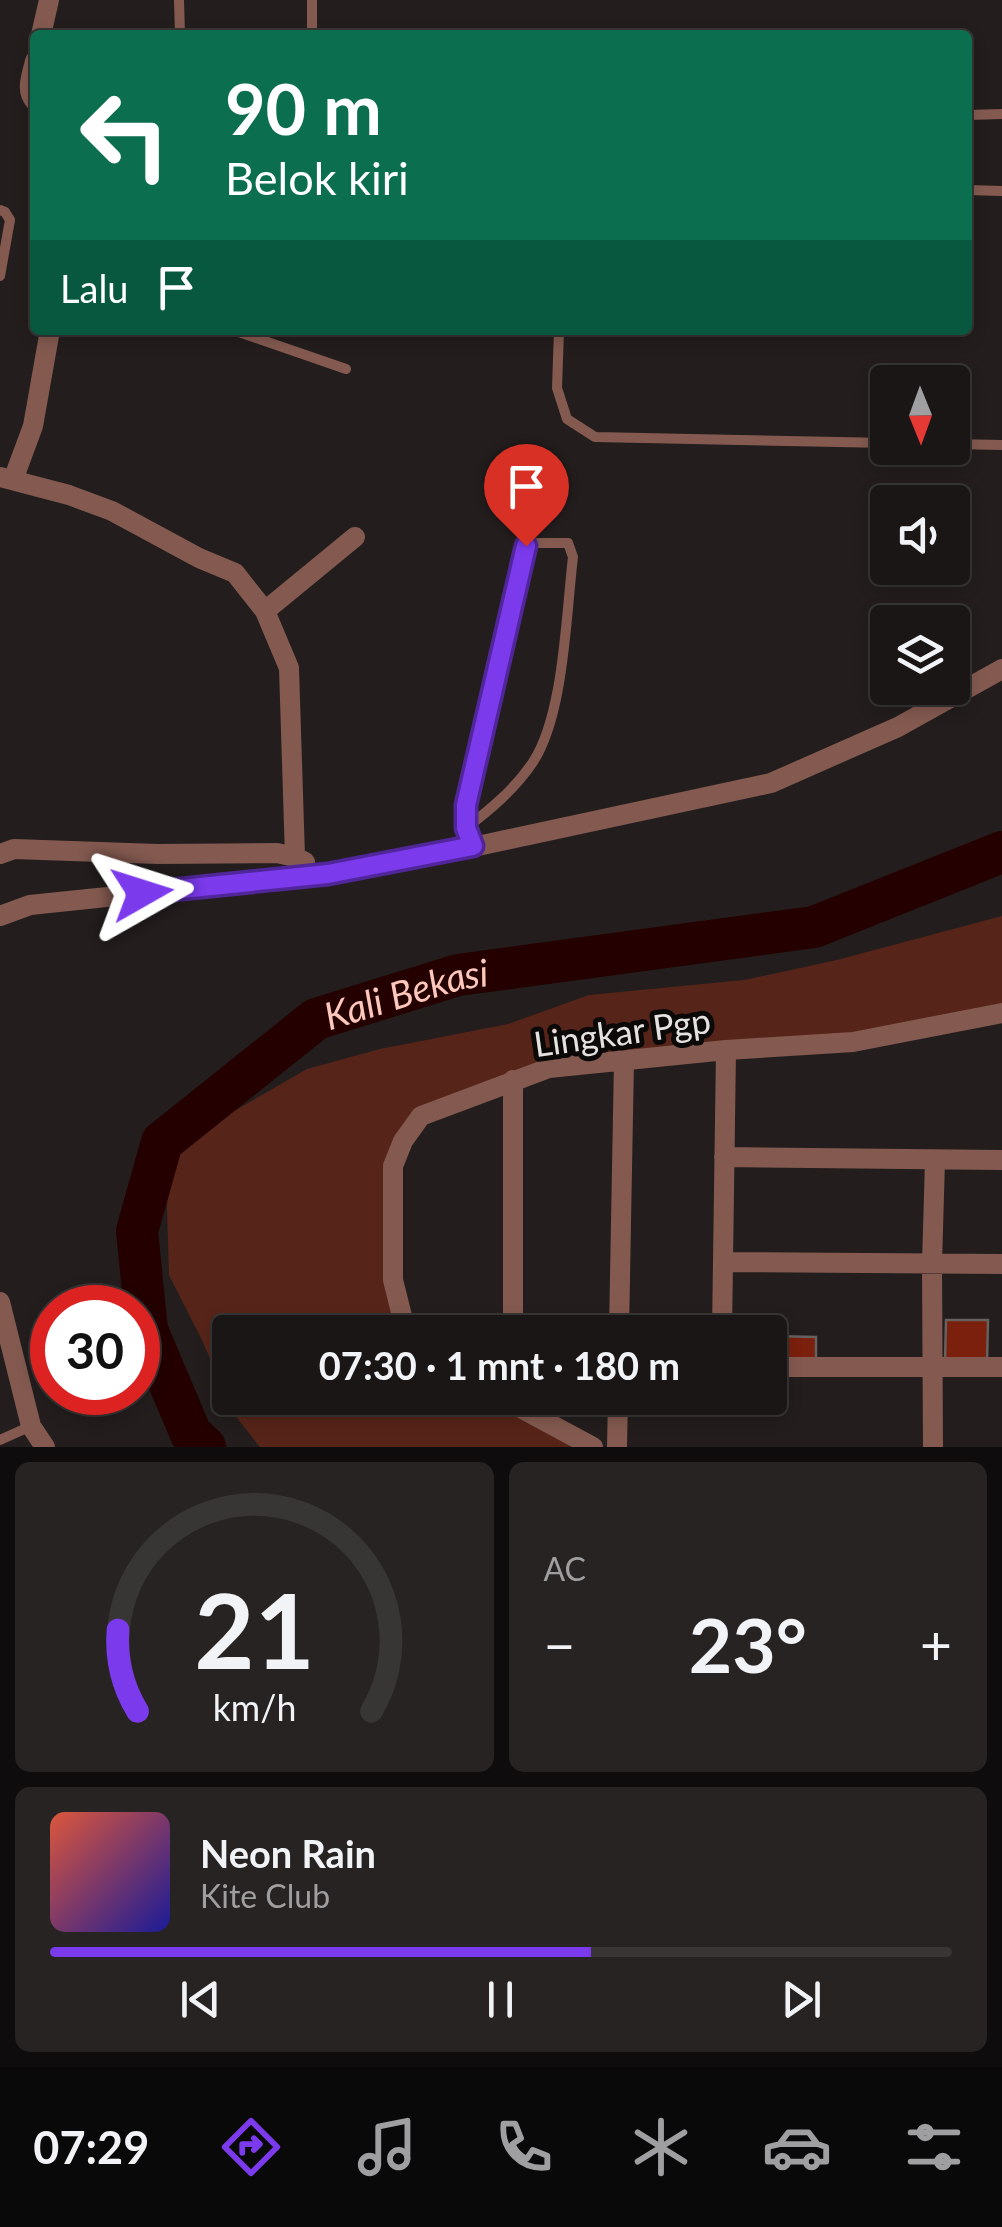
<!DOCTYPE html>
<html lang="id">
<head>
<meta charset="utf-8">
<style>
  :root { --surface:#1a1616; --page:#272323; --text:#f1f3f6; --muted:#9f9fa1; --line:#383535; --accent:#7c3aed }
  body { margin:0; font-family:Lato,sans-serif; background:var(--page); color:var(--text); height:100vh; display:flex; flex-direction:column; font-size:38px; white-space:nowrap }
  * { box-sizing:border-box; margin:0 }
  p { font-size:32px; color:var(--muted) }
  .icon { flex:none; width:55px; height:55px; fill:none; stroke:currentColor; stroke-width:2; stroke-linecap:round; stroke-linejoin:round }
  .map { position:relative; height:1447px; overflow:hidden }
  .side { display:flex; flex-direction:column; gap:15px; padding:15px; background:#0e0c0c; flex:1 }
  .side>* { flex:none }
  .banner { position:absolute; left:30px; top:30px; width:942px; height:305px; border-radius:10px; box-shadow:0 5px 15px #0003,0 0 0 2px var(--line); background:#0b6e4f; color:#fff; overflow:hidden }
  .needle { width:65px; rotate:179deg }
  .controls { position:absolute; left:870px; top:365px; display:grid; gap:20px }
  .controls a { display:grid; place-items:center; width:100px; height:100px; border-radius:10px; background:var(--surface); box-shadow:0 5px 15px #0003,0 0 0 2px var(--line); font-size:50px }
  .speed { position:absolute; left:30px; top:1285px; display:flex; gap:20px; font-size:50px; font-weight:700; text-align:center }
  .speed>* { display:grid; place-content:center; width:130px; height:130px; border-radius:50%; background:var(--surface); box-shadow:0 5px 15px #0003,0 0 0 2px var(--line); line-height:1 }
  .speed .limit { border:15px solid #d22; background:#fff; color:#111 }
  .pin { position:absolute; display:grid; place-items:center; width:85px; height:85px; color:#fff; margin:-102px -42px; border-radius:50% 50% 50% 0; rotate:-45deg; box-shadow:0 0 10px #0007 }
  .pin .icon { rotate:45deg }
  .me { position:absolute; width:110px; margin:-55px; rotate:84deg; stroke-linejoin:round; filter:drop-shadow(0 0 8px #0008) }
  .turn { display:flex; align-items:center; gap:35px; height:210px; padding:0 30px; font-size:45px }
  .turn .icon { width:130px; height:130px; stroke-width:2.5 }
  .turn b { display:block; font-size:70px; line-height:85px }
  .then { display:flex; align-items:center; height:95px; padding:0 30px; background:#0003; gap:20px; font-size:38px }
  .big { font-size:75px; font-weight:700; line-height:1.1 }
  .side .tile { flex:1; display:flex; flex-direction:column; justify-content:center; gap:15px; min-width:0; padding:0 35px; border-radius:15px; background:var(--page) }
  .side .dial { align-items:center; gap:0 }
  .dial svg { height:260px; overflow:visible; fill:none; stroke:var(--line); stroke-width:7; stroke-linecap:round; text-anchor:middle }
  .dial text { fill:var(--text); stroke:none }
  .song { display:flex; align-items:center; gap:30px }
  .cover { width:120px; height:120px; border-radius:15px; background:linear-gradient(135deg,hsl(10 70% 55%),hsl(240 70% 35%)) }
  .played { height:10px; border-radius:5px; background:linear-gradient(90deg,var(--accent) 60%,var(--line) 60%) }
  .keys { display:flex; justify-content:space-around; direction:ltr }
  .heat { display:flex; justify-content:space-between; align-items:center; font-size:55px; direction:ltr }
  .side .tiles { flex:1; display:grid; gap:15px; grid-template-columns:1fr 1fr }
  .tile:last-child { grid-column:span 2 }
  .trip { position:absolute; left:212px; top:1315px; width:575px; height:100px; border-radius:10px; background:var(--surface); box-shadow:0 5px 15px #0003,0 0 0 2px var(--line); font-weight:700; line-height:100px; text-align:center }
  .menu { display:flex; height:160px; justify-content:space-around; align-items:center; background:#0a0909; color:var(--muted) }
  .menu .icon { width:70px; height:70px }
  .menu .current { color:var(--accent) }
  .menu b { font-size:45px; color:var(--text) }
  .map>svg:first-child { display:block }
</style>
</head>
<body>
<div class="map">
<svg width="1002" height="1447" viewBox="0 0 1002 1447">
  <rect width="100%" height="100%" fill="#231e1d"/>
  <path fill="#572419" d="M 1002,916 L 1002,1013 L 513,1080 L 422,1116 L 393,1166 L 406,1332 L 230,1332 L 230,1398 L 502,1398 L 596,1447 L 260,1447 L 234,1414 L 202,1340 L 169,1275 L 167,1208 L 169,1166 L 203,1129 L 307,1069 L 380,1049 L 508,1024 L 589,995 L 744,980 L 837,960 Z"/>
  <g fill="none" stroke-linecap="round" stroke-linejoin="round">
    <path stroke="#240000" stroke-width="42" id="s1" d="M 205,1447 L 191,1434 L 147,1330 L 137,1231 L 162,1142 L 316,1019 L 458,975 L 814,927 L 1002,852"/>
  </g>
  <path fill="#7b200c" stroke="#66605f" stroke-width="2.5" d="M 946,1320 L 988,1320 L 987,1362 L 945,1362 Z
    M 770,1336 L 816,1337 L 816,1359 L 770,1359 Z"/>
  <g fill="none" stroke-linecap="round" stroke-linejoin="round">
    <path stroke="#845a50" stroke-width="10" d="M 179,0 L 180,35
      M 312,0 L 312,35
      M 968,115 L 1002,114
      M 968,190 L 1002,191
      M 0,210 L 5,212 L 10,220 L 0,276
      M 233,330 L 346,369
      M 559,330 L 557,388 L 567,419 L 595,437 L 888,443
      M 952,444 L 1002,445
      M 466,828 L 466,805 L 524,549 L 530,543 L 568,543 L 573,557 C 566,615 564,715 533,762 C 515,789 491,809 466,828 L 473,847
      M 0,1440 L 31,1426"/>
    <path stroke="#845a50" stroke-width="20" d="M 41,35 L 49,0
      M 35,61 C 32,75 25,90 35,101
      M 0,477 L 69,495 L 112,511 L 199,558 L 235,573 L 265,611 L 289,668 L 295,857
      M 13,480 L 33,426 L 50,330
      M 265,611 L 355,537
      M 0,854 L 14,849 L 157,854 L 277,853 L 295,857 L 305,862
      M 0,916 L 30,905 L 329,874 L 473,847 L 771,783 L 898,727 L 1002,669
      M 513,1080 L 513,1332
      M 724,1157 L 1002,1160
      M 723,1262 L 1002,1264
      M 0,1302 L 31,1426 L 45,1447
      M 406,1332 L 393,1280 L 393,1166 L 403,1141 L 421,1116 L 549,1068 L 726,1050 L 853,1042 L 1002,1013
      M 619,1332 L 624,1060
      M 722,1332 L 726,1050
      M 770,1367 L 1002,1367
      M 502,1398 L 593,1447
      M 617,1447 L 618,1398
      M 933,1447 L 932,1264 L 935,1160"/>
  </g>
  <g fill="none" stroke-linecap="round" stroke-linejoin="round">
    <g stroke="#51269a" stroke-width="25">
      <path id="route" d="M 142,893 L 328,874 L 473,846 L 466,828 L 466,805 L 526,546"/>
    </g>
    <use href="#route" stroke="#7c3aed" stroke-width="18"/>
  </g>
  <g text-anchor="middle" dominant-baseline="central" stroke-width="10" stroke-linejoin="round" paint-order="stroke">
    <g font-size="35" fill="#e5e1e0" stroke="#0b0908">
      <text transform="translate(622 1031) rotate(-8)">Lingkar Pgp</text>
    </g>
    <g font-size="38" font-style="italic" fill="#fdc7bb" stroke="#0b0908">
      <text stroke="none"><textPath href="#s1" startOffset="615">Kali Bekasi</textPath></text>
    </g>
  </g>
</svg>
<div class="controls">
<a><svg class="needle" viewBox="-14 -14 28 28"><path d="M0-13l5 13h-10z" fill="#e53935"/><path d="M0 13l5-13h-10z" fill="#9f9fa1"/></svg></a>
<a><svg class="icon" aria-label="sound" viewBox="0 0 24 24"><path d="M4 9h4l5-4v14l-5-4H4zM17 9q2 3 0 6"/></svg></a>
<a><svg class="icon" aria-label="layers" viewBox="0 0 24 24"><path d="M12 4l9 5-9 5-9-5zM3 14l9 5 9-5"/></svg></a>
</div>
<div class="speed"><div class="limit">30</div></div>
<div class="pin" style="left:526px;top:546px;background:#d93025"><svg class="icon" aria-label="arrive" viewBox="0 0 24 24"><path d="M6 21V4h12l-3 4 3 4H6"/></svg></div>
<svg class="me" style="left:142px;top:893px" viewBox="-20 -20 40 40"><path d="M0-17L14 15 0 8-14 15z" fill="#7c3aed" stroke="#fff" stroke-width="4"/></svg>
<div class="trip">07:30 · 1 mnt · 180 m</div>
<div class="banner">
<div class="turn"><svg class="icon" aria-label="left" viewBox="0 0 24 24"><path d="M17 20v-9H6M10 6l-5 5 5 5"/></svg><div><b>90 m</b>Belok kiri</div></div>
<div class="then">Lalu<svg class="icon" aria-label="arrive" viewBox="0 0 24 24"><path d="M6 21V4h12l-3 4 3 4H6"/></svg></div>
</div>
</div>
<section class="side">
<div class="tiles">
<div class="tile dial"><svg viewBox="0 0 100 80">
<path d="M14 69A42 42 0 1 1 86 69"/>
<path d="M14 69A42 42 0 0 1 8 44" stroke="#7c3aed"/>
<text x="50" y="56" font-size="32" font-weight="700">21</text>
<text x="50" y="72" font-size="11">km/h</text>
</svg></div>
<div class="tile"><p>AC</p>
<div class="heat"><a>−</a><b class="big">23°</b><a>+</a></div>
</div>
<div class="tile">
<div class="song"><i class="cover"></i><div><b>Neon Rain</b><p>Kite Club</p></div></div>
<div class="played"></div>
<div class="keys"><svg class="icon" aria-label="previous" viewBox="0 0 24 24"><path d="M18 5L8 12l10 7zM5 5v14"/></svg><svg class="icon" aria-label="pause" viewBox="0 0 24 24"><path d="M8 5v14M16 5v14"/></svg><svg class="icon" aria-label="next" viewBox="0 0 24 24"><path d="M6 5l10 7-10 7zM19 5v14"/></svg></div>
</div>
</div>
</section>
<nav class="menu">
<b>07:29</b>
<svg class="icon current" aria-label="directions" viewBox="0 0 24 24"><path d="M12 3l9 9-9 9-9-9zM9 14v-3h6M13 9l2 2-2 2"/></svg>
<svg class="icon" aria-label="music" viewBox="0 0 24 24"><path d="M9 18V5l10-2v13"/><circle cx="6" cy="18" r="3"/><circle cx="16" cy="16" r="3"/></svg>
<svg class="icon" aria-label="phone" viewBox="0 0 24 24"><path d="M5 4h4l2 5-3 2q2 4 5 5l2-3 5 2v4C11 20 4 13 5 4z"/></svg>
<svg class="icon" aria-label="climate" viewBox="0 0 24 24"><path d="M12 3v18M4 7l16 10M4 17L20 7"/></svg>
<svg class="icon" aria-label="car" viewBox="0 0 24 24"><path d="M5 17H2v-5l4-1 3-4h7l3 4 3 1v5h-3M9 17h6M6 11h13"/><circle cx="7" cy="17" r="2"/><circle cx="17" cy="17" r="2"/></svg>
<svg class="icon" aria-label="filters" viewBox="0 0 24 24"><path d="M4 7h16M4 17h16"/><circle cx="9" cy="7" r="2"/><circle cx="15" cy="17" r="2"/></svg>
</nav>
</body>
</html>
